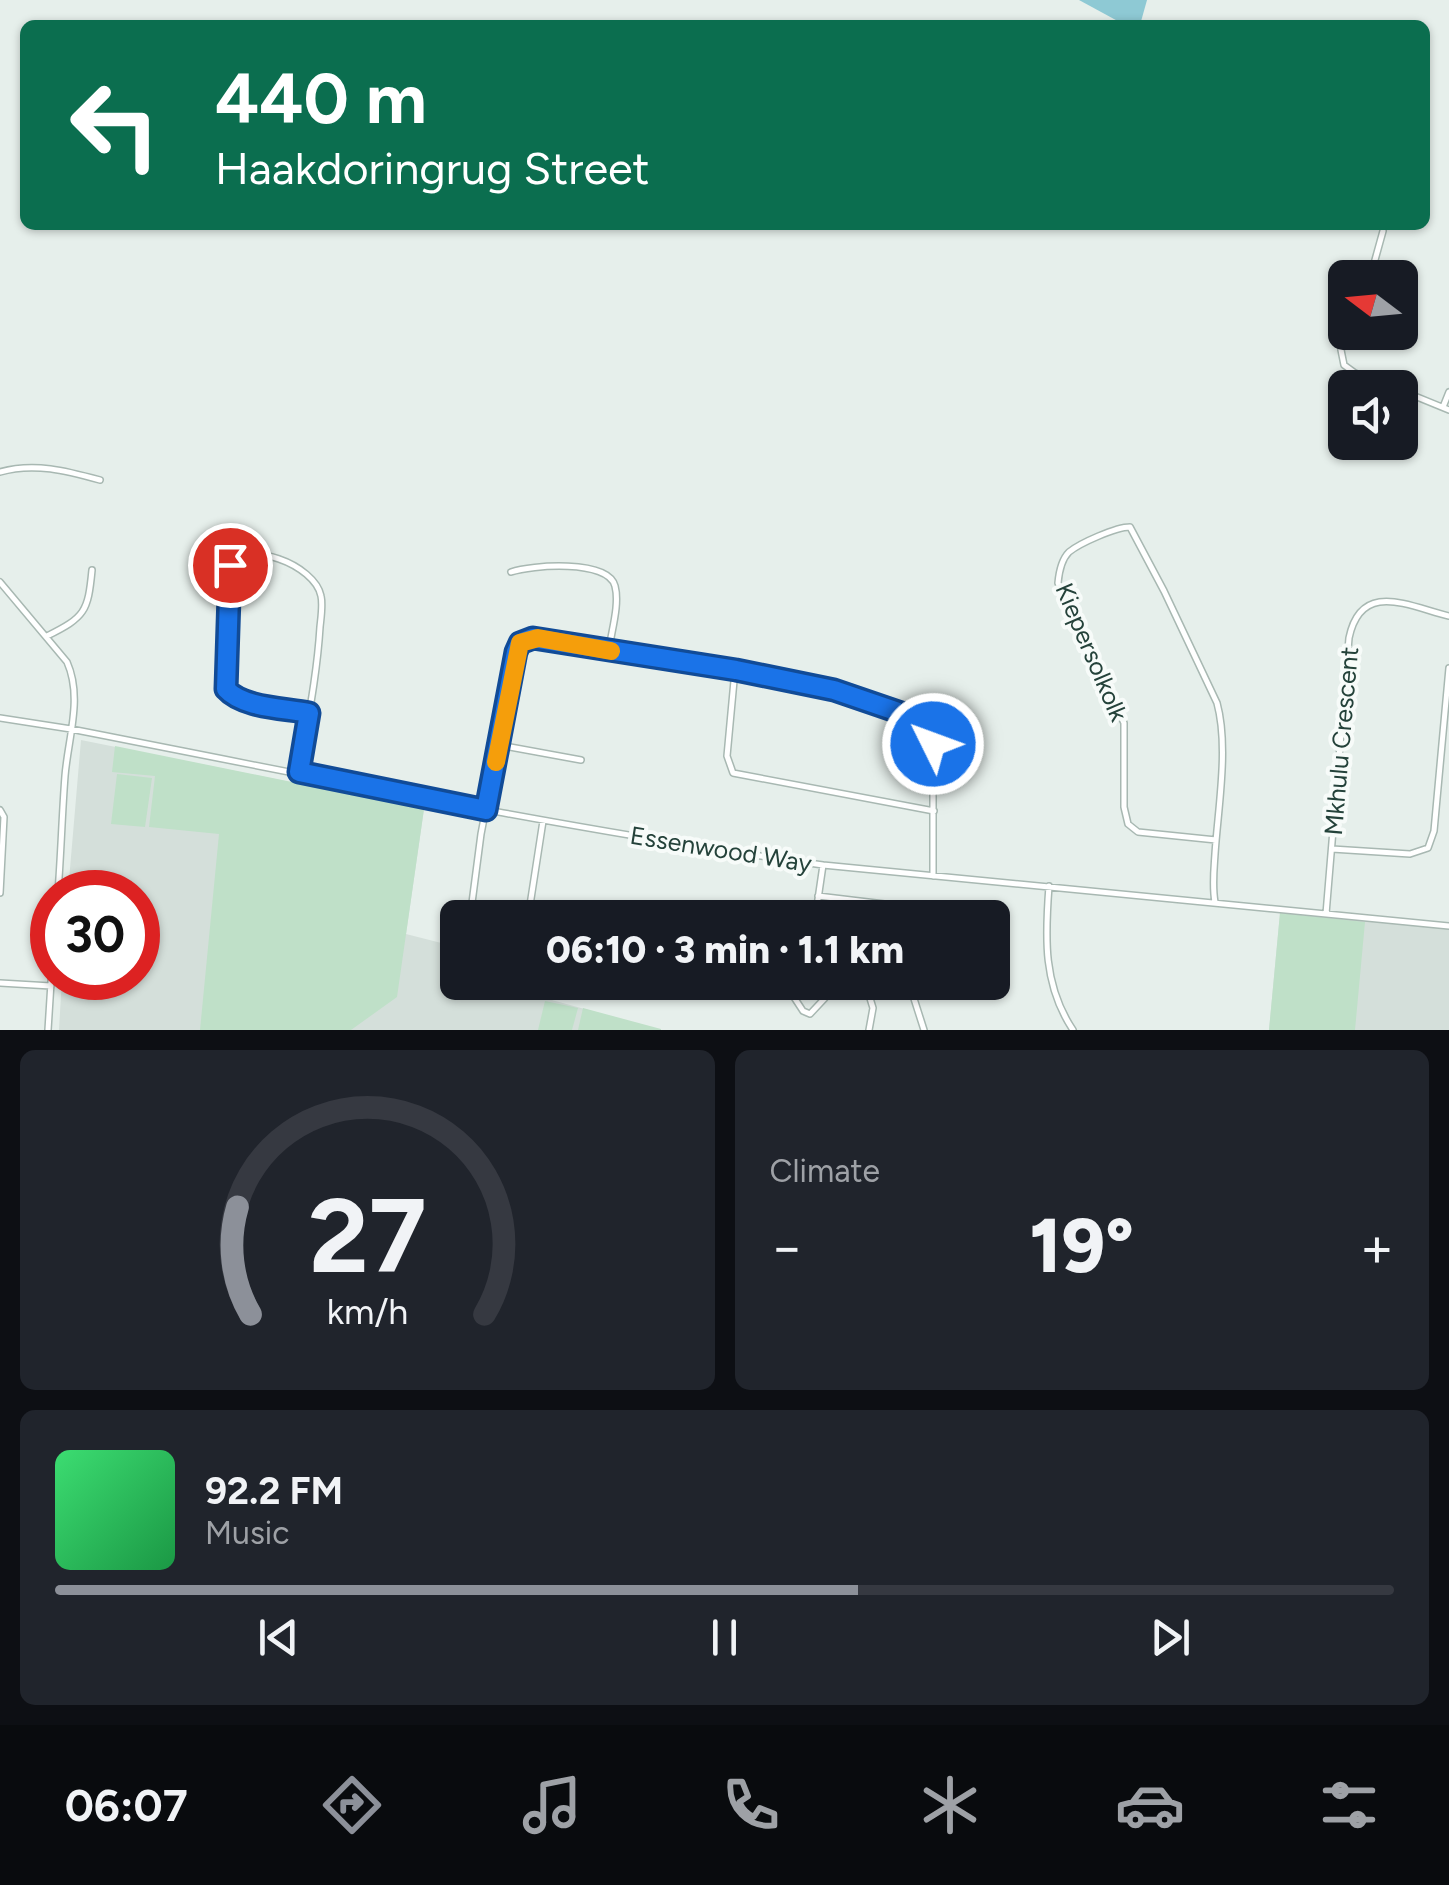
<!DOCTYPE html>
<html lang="en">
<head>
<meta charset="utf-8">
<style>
  :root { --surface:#171b24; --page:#20242c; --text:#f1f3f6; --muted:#9ea1a6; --line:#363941; --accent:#8c9099 }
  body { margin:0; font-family:Figtree,sans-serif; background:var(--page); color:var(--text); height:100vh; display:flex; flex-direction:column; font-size:38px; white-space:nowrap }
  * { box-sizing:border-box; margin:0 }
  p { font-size:32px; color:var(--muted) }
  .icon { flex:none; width:55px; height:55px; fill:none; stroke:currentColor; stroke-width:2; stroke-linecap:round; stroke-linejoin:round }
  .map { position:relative; height:1030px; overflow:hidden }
  .side { display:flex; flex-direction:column; gap:20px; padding:20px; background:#0d0f14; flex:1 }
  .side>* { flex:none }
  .top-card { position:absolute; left:20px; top:20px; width:1410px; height:210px; border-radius:15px; box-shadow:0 2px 8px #0004; background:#0b6e4f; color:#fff; overflow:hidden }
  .needle { width:65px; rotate:286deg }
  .controls { position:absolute; left:1328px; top:260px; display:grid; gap:20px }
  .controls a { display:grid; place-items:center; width:90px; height:90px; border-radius:15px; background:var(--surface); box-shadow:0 2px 8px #0004; font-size:50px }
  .speed { position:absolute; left:30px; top:870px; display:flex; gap:20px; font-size:50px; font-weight:700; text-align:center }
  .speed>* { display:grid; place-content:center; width:130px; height:130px; border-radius:50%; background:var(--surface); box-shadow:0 2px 8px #0004; line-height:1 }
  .speed .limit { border:15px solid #d22; background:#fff; color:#111 }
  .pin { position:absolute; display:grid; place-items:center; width:85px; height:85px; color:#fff; margin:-42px; border:5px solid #fff; border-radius:50%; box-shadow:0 2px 10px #0007 }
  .me { position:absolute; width:110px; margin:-55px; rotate:312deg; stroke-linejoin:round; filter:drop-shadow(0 0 8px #0008) }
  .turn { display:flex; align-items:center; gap:35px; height:210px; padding:0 30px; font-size:45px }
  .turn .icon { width:130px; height:130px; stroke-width:2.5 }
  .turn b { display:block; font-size:70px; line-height:85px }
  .big { font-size:75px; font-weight:800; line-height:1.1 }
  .side .tile { flex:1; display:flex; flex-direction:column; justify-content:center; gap:15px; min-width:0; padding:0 35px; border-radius:15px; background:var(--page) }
  .side .dial { align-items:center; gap:0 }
  .dial svg { height:260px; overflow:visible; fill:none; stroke:var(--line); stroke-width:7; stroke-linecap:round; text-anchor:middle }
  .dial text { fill:var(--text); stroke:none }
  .song { display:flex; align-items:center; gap:30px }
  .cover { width:120px; height:120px; border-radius:15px; background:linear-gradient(135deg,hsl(140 70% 55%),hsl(140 70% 35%)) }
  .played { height:10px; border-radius:5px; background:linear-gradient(90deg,var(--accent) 60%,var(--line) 60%) }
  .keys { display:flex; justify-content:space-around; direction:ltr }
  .heat { display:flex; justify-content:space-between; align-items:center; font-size:55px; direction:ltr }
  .side .tiles { flex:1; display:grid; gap:20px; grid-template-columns:1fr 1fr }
  .tile:last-child { grid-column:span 2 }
  .trip { position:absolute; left:440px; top:900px; width:570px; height:100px; border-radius:15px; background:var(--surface); box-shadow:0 2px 8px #0004; font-weight:800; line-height:100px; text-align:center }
  .menu { display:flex; height:160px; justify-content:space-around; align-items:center; background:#090b0e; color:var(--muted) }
  .menu .icon { width:70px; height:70px }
  .menu .current { color:var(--accent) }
  .menu b { font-size:45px; color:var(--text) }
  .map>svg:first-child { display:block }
</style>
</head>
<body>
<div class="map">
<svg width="1449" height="1030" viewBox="0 0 1449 1030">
  <rect width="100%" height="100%" fill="#e6efeb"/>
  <path fill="#d4dfda" d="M 81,740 L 424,809 L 406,934 L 457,947 L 458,982 L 532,983 L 530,994 L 661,1030 L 59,1030 L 62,978 L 138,978 L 138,892 L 68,892 Z
    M 1280,913 L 1449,929 L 1449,1030 L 1269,1030 Z"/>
  <path fill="#bfe0c8" d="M 115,746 L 424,809 L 397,997 L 351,1030 L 200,1030 L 219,834 L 149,827 L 155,776 L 112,772 Z
    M 117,774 L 152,778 L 145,827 L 111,824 Z
    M 1280,913 L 1365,922 L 1355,1030 L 1269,1030 Z
    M 545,1001 L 578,1008 L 572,1030 L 538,1030 Z
    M 583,1008 L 661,1029 L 661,1030 L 578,1030 Z"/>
  <path fill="#8ec9d4" d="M 1079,0 L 1147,0 L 1140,25 L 1125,25 Z"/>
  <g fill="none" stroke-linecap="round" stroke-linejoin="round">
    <g stroke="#a8b8b2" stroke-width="8">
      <path id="minor" d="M 1370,278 L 1383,231
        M 1348,332 L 1341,350 L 1344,365 L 1355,373 L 1394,388
        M 1400,390 L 1449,410
        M 1443,407 L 1449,392
        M 0,472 C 34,462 67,471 100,480
        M 511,572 C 531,565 608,559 615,586 C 620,605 611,632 609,650
        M 0,582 L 67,662 C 83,698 68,738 65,776 C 62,815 61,854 58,892
        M 47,636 C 85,617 88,612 92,570
        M 735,670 L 727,756 L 733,773 L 934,811
        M 0,718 L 71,729 C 321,778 570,830 823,865 L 1449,926
        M 499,745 L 581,760
        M 299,772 C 307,724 317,676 320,627 C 321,617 323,605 321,596 C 315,565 245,537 229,569 L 226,689 C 244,708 284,708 309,713
        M 0,810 L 4,817 L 0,893
        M 1332,849 L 1410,854 L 1428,848 L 1434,831 L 1449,668
        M 1049,886 C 1045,938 1043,985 1073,1030
        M 818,896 L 926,909
        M 849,901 L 856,918
        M 1215,902 C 1212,886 1214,870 1215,854 C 1218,808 1229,747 1217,703 L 1164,591 L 1130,527 C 1116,527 1080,543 1069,552 C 1061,560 1059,572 1058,583 L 1124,723 L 1124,807 L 1128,824 L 1138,832 L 1216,840
        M 1326,914 L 1349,638 C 1361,580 1408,606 1449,616
        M 470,918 L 481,834 L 516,652 L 521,643 L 533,638 L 818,686 L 916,719 L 929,731 L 933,744 L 933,876
        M 528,918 L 543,821
        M 821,918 L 817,906 L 823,865
        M 784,982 L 803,1011 L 810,1014 L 825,998 L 821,982
        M 865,982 L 873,1008 L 869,1030
        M 0,983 L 51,986
        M 909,983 L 924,1030
        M 48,1030 L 52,967"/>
    </g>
    <use href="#minor" stroke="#fff" stroke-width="5"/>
  </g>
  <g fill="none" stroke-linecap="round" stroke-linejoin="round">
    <g stroke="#114b97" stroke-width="25">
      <path id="route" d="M 230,565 L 226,689 C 243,708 284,708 309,713 L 299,772 L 486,810 L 516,652 L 520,643 L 533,638 L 736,670 L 834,690 L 913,717 L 929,731 L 933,744"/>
    </g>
    <use href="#route" stroke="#1a73e8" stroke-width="18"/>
    <path stroke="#f59e0b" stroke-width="18" d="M 496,762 L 520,643 L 538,638 L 611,651"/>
  </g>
  <g text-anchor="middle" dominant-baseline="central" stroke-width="8" stroke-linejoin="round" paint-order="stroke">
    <g font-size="25" fill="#24423a" stroke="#f7fbf9">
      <text transform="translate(1092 652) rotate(67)">Kiepersolkolk</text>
      <text transform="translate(1341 741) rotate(-85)">Mkhulu Crescent</text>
      <text transform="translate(721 849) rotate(9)">Essenwood Way</text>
    </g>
  </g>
</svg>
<div class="controls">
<a><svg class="needle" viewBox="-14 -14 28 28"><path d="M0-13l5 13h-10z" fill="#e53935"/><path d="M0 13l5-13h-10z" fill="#9ea1a6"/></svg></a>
<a><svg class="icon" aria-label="sound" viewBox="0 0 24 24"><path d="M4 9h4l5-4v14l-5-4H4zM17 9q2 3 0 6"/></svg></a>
</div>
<div class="speed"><div class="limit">30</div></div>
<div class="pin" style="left:230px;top:565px;background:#d93025"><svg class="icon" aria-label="arrive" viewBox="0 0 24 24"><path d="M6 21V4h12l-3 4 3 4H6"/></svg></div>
<svg class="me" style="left:933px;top:744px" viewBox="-20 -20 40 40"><circle r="17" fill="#1a73e8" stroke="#fff" stroke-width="3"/><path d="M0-11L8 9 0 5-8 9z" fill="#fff"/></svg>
<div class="trip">06:10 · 3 min · 1.1 km</div>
<div class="top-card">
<div class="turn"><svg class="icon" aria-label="left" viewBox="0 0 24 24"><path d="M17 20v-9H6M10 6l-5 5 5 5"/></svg><div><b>440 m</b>Haakdoringrug Street</div></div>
</div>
</div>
<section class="side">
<div class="tiles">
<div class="tile dial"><svg viewBox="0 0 100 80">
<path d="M14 69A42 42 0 1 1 86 69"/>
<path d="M14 69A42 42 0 0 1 10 36" stroke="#8c9099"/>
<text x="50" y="56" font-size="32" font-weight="700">27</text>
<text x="50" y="72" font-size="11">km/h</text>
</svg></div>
<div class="tile"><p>Climate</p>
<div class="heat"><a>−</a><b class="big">19°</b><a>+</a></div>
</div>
<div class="tile">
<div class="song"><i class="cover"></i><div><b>92.2 FM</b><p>Music</p></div></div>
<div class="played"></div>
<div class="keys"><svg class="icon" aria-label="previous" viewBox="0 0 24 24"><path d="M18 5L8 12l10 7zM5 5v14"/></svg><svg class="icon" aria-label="pause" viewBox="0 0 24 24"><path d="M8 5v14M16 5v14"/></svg><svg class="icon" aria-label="next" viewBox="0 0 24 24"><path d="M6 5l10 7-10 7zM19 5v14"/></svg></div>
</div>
</div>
</section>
<nav class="menu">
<b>06:07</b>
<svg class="icon current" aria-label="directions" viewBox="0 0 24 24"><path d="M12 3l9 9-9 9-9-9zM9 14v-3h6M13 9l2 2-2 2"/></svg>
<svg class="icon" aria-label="music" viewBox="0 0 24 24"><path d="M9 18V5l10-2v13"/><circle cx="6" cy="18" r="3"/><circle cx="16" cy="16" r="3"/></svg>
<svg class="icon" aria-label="phone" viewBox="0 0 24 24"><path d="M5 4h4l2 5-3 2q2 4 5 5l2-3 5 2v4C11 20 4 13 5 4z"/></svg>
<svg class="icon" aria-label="climate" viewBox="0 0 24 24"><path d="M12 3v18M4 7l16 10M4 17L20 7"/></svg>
<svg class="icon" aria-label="car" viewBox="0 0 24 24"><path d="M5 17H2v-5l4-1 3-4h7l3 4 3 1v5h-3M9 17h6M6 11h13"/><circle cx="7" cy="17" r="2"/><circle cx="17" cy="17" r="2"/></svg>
<svg class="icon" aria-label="filters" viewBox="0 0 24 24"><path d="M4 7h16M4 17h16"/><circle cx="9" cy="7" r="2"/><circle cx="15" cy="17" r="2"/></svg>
</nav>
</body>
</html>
